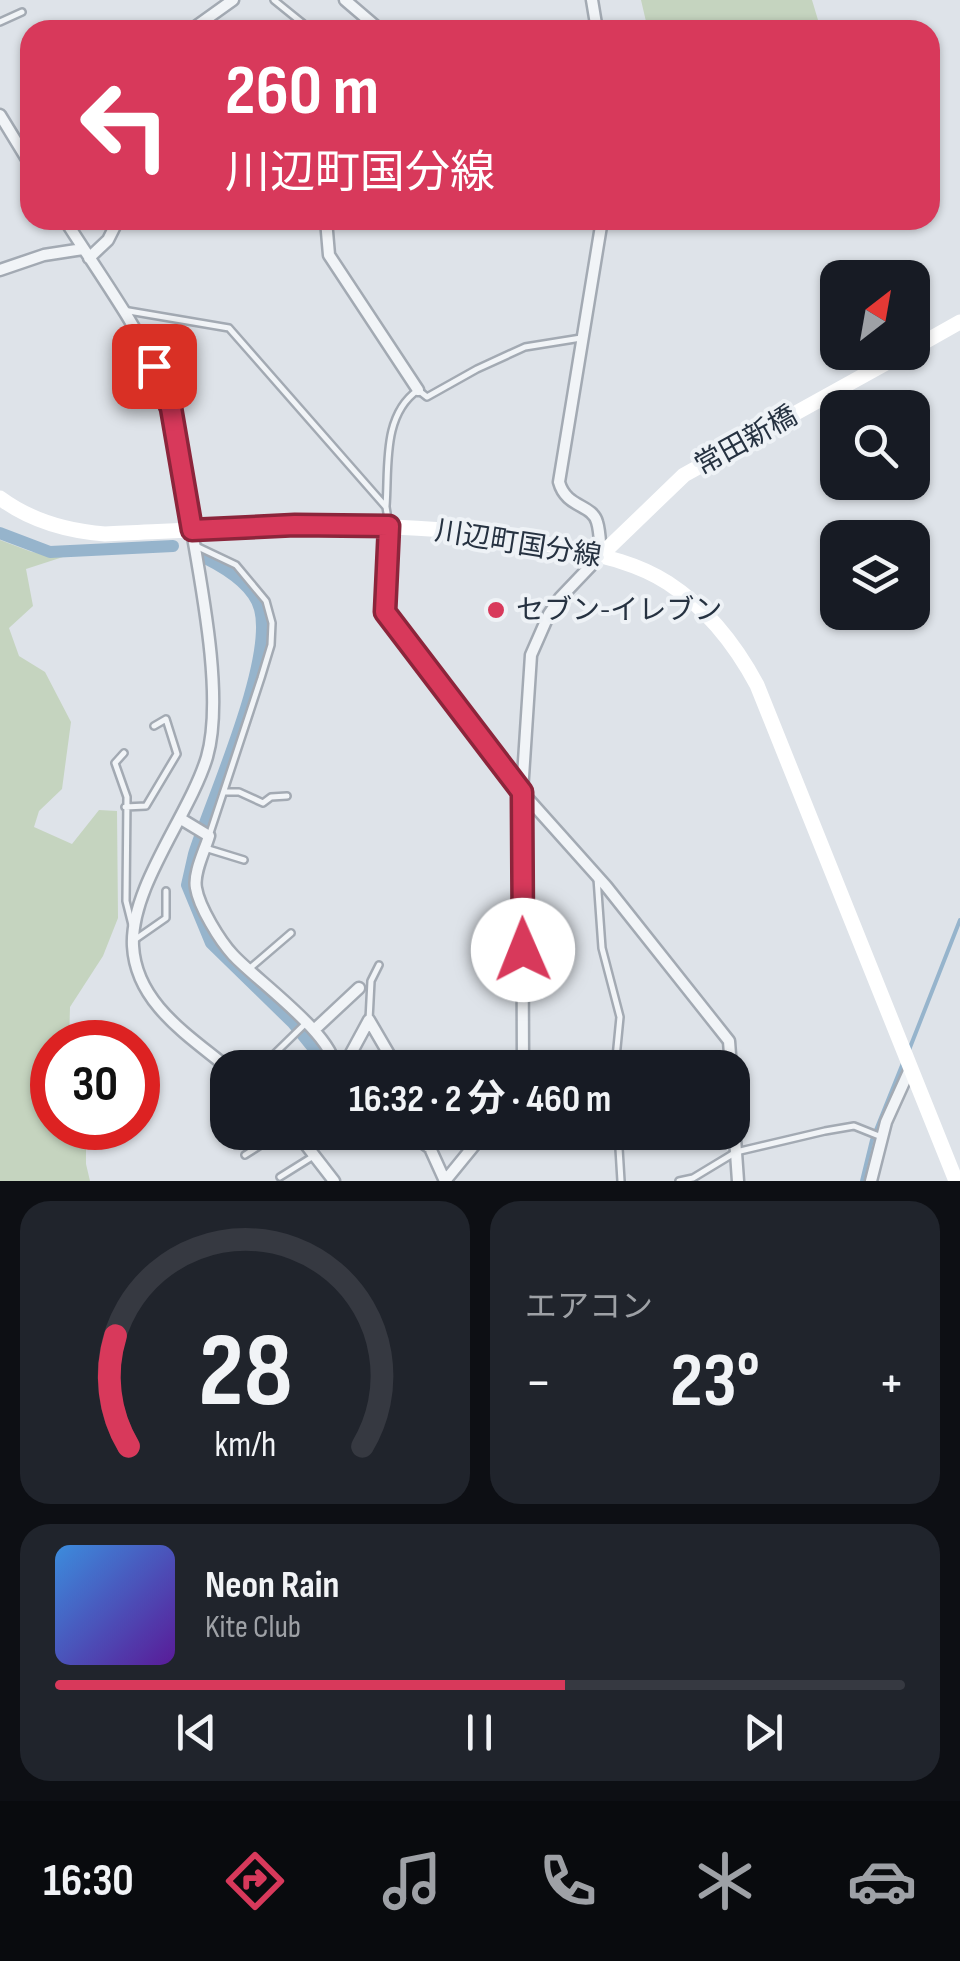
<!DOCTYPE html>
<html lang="ja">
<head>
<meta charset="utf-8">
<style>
  :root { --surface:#171b24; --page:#20242c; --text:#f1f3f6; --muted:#9ea1a6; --line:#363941; --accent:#d8395b }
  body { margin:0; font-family:"Sofia Sans Condensed","Noto Sans JP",sans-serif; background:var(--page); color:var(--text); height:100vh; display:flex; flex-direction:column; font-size:38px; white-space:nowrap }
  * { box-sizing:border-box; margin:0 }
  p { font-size:32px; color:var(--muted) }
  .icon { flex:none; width:55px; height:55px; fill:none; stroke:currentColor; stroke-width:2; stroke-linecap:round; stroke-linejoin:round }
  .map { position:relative; height:1181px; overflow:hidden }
  .panel { display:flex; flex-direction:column; gap:20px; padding:20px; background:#0d0f14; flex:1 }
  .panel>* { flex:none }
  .banner { position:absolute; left:20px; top:20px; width:920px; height:210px; border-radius:30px; box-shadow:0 2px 8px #0004; background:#d8395b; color:#fff; overflow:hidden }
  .needle { width:65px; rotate:31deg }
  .buttons { position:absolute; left:820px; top:260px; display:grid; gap:20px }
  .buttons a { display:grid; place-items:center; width:110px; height:110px; border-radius:20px; background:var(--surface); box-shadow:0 2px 8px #0004; font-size:50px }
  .speed { position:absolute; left:30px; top:1020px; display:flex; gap:20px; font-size:50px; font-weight:700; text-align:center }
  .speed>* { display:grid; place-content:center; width:130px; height:130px; border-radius:50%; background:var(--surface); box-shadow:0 2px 8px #0004; line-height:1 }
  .speed .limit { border:15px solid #d22; background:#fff; color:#111 }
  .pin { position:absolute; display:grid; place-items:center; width:85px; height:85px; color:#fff; margin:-42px; border-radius:20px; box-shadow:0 5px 15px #0006 }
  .me { position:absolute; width:110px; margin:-55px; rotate:359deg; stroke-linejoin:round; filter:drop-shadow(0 0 8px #0008) }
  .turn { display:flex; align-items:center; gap:35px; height:210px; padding:0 40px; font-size:45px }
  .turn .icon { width:130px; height:130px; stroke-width:2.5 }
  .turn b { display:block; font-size:70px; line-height:85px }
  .big { font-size:75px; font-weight:700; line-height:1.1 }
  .panel .tile { flex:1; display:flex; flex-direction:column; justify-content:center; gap:15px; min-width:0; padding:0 35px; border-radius:30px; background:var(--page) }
  .panel .dial { align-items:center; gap:0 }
  .dial svg { height:260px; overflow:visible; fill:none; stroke:var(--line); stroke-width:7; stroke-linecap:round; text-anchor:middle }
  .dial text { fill:var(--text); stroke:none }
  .song { display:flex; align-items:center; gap:30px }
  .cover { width:120px; height:120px; border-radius:15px; background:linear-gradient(135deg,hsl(210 70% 55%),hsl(270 70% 35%)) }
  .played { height:10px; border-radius:5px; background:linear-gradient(90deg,var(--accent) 60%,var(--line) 60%) }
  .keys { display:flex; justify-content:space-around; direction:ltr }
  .heat { display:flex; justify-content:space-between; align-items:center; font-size:55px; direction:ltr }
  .panel .tiles { flex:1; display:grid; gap:20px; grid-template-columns:1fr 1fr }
  .tile:last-child { grid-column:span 2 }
  .trip { position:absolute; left:210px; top:1050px; width:540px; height:100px; border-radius:30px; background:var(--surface); box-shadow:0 2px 8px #0004; font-weight:700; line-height:100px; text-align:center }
  .dock { display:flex; height:160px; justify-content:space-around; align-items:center; background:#090b0e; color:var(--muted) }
  .dock .icon { width:70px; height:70px }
  .dock .selected { color:var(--accent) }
  .dock b { font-size:45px; color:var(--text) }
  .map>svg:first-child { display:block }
</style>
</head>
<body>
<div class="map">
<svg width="960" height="1181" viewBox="0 0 960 1181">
  <rect width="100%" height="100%" fill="#dee3e9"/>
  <path fill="#c5d4bf" d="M 641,0 L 812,0 L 821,30 L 648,30 Z
    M 0,540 L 32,552 L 66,556 L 26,569 L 33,606 L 9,628 L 19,656 L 45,672 L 71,722 L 62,789 L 39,811 L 34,827 L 72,844 L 99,810 L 117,811 L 118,918 L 103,956 L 70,1007 L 69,1042 L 52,1042 L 52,1128 L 86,1128 L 86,1164 L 90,1181 L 0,1181 Z"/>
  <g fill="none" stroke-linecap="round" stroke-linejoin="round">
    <path stroke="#96b4cc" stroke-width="4" d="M 909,1050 L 960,920
      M 862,1181 L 872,1140 L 903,1063"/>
    <path stroke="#96b4cc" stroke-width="12" d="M 0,533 L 50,552 L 173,546
      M 205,558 C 225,568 254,586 260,609 C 274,661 212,798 194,854 L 187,885 L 211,943 L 293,1023 L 326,1064"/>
    <g stroke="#a3aab3" stroke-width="10">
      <path id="lane" d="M 274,0 L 311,30
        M 0,22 L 22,12
        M 123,310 L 229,328 L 386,507 L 389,525
        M 386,506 C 389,467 382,415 418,390 L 427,397 L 477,369 L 525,347 L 581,338
        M 196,546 L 236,565 L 266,601 L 272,623 L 271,645 L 261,678 L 210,833
        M 124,753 L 115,763 L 127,797 L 126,901 L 132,925
        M 224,792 L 239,792 L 263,803 L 271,797 L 287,796
        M 125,807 L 146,806 L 177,754 L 166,719 L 154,726
        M 205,848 L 244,860
        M 597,878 L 602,948 L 620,1017 L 615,1068
        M 133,941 L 166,918 L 166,891
        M 249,969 L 291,933
        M 369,1020 L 371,981 L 379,965
        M 260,1068 L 305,1024
        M 215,1080 L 228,1069
        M 618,1132 L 621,1181
        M 245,1155 L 281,1132
        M 280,1177 L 312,1157
        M 679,1181 L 693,1178 L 736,1152 L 825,1131 L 854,1126 L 879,1136"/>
    </g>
    <g stroke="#a3aab3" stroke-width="15">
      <path id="street" d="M 345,0 L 380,30
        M 592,0 L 597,30
        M 191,30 L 233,0
        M 0,115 L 30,164
        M 65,220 C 96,269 140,330 163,382 C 179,421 182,467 188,508 C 199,575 225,694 207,757 C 190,814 130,887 133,946 C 136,1003 188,1035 228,1068
        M 326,220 L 329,255 L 418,390
        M 89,258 L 108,240 L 118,220
        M 0,270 L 44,255 L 83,249
        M 389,526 L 385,611 L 522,792 L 606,886 L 729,1041 L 731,1068
        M 181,819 L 209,836 C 205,850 193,873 196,888 C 199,907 220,941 233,955 C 256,980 334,1035 335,1068
        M 314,1030 L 359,988
        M 343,1068 L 369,1020 L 397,1068
        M 523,1068 L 522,792 L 531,655 L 549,614 L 560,598 L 601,555 C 600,545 600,531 597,522 C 592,504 566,508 559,482 L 602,220
        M 732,1095 L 738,1181
        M 296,1132 L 334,1181
        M 408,1132 L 430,1148 L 445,1181
        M 445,1181 L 485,1132
        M 871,1181 L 886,1122 L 910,1069"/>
    </g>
    <use href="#lane" stroke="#f1f4f7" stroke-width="5"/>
    <use href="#street" stroke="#f1f4f7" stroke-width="10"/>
    <path stroke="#fff" stroke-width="15" d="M 912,349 L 960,322
      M 0,498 C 31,521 67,531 105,534 C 258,527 410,515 561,547 C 598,555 636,562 668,583 C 708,609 735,644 757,685 L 956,1181
      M 601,555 L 684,475 L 906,352"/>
  </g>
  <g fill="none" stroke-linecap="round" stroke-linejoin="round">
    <g stroke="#8c253b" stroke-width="25">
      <path id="route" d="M 154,366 L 171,408 L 192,530 L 295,525 L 389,526 L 385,612 L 522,792 L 523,950"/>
    </g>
    <use href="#route" stroke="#d8395b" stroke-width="18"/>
  </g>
  <circle fill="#d8395b" stroke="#eef2f6" stroke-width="4" cx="496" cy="610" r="10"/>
  <g text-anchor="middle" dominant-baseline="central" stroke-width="8" stroke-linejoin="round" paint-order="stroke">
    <g font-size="28" fill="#263241" stroke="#eef2f6">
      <text transform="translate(746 441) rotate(-29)">常田新橋</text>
      <text transform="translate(518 544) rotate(9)">川辺町国分線</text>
    </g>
    <g font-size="28" fill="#263241" stroke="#eef2f6" text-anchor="start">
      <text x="516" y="610">セブン-イレブン</text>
    </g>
  </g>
</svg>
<div class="buttons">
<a><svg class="needle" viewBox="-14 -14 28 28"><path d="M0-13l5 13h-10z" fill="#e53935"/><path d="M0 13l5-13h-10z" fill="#9ea1a6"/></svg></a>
<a><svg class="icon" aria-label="search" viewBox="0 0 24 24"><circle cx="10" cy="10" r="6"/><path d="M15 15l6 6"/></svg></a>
<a><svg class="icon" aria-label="layers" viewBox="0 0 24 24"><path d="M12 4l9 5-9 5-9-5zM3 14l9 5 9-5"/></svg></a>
</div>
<div class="speed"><div class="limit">30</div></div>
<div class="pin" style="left:154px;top:366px;background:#d93025"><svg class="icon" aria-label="arrive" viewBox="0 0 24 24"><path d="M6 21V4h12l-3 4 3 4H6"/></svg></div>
<svg class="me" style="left:523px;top:950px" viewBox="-20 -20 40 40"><circle r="19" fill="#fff"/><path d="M0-13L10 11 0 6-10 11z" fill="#d8395b"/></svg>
<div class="trip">16:32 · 2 分 · 460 m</div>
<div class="banner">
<div class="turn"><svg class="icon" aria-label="left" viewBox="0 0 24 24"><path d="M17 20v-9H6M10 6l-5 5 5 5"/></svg><div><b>260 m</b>川辺町国分線</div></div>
</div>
</div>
<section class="panel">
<div class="tiles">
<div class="tile dial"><svg viewBox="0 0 100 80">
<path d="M14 69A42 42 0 1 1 86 69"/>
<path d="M14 69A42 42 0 0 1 10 35" stroke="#d8395b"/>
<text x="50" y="56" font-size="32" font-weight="700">28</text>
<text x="50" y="72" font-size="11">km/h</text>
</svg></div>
<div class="tile"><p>エアコン</p>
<div class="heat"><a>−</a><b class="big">23°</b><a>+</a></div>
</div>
<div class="tile">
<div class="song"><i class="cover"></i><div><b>Neon Rain</b><p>Kite Club</p></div></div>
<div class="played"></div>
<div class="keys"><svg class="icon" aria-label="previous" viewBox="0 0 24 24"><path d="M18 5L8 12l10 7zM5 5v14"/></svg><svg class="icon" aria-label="pause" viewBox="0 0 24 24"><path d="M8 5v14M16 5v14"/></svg><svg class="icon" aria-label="next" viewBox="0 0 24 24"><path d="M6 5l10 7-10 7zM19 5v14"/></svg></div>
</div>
</div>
</section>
<nav class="dock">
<b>16:30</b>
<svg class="icon selected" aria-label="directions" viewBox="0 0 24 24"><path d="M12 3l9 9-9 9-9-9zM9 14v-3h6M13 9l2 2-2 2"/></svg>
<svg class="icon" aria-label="music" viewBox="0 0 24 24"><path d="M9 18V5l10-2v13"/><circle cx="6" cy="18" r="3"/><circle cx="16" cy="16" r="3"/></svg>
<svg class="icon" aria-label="phone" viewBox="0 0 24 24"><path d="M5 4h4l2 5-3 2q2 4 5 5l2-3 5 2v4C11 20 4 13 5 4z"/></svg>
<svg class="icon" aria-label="climate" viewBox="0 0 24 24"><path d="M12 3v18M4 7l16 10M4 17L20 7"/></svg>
<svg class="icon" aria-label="car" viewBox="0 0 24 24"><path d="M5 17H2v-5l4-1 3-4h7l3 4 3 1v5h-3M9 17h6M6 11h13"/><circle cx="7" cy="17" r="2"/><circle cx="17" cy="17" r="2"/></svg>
</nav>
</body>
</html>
